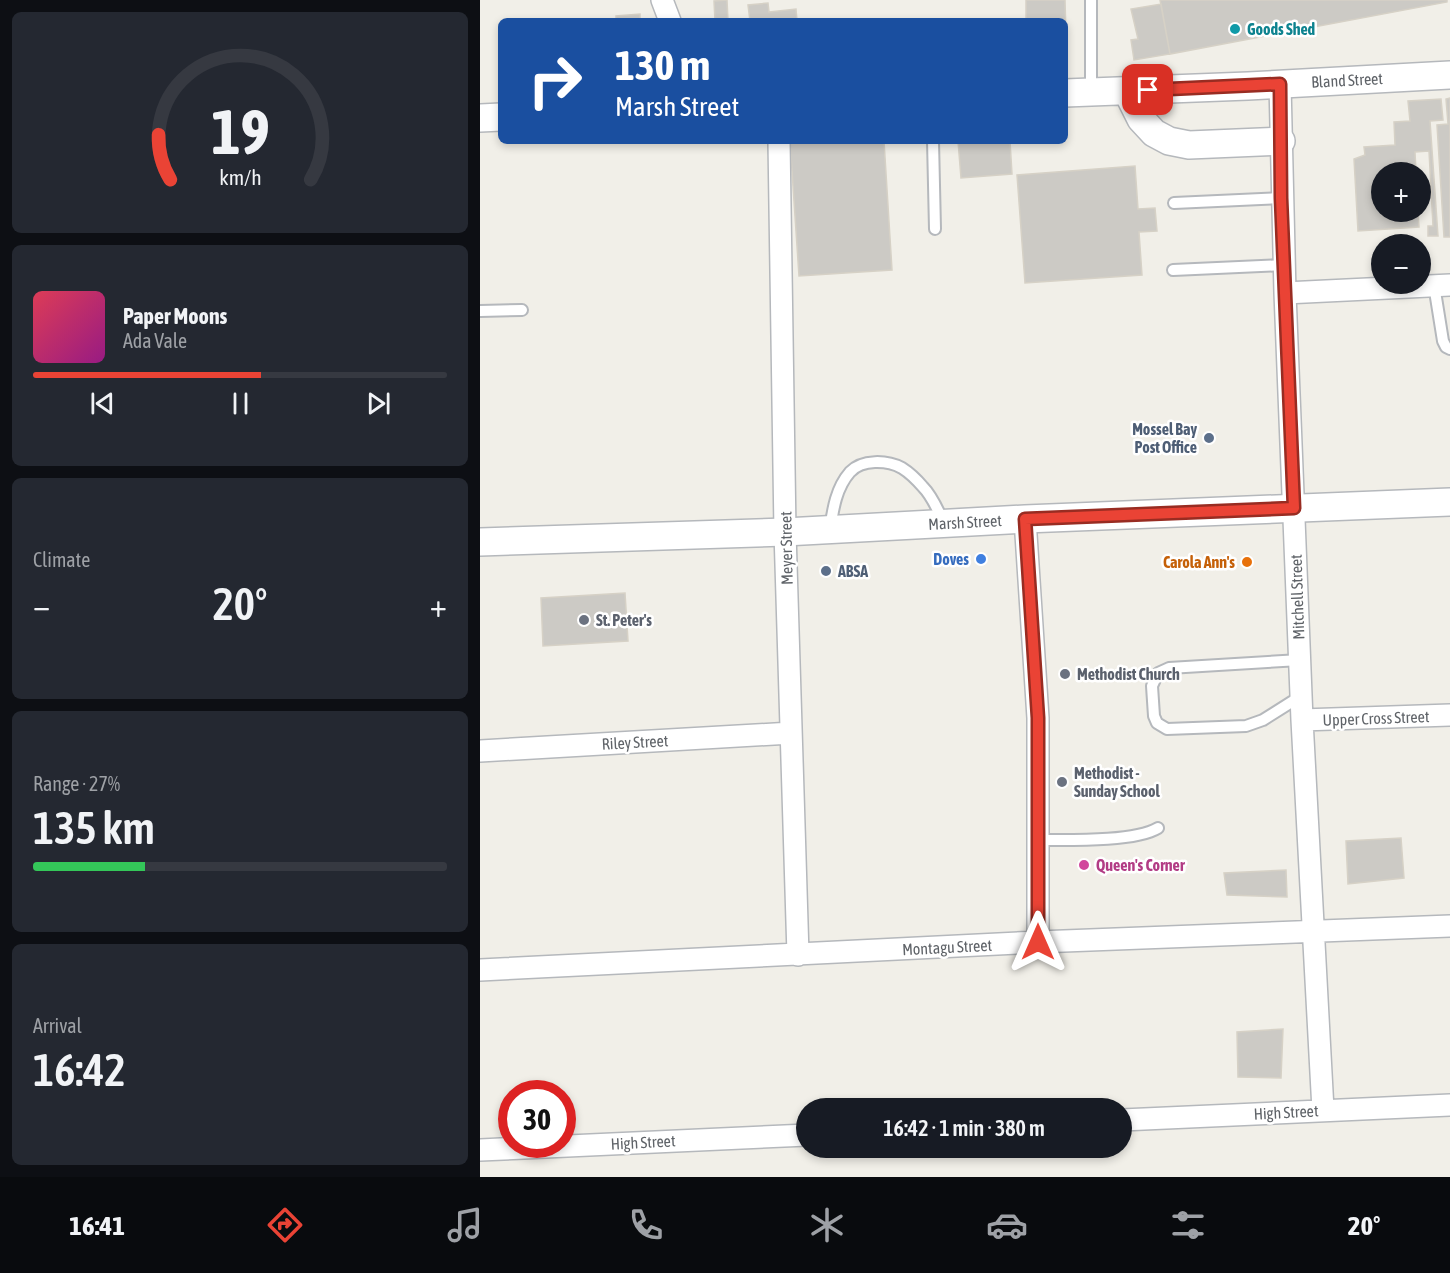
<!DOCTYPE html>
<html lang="en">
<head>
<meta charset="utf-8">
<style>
  :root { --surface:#171b24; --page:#242831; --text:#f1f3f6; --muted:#9ea1a6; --line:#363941; --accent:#ea4335 }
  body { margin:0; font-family:"Asap Condensed",sans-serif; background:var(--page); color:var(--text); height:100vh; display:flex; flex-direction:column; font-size:22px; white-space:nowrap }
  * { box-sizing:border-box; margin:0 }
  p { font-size:20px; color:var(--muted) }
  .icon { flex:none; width:33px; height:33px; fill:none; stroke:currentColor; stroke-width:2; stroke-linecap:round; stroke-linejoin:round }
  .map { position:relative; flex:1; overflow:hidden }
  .drawer { display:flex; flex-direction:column; gap:12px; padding:12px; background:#0d0f14; width:480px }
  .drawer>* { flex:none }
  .guide { position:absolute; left:18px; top:18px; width:570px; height:126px; border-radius:9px; box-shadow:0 3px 9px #0003; background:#1a4fa0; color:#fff; overflow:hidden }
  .controls { position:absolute; left:891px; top:162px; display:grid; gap:12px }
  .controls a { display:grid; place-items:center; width:60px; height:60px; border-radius:50%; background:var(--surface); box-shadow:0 3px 9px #0003; font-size:30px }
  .speed { position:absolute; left:18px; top:1080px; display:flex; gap:12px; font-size:30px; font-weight:700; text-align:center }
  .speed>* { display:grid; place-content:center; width:78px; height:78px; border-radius:50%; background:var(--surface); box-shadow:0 3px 9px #0003; line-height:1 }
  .speed .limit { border:9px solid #d22; background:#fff; color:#111 }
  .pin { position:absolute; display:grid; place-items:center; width:51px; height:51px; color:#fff; margin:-26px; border-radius:12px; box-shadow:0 3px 9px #0006 }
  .me { position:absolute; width:66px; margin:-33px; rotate:0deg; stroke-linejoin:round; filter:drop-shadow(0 0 4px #0008) }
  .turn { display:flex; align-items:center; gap:21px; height:126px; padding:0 18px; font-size:27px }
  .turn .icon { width:78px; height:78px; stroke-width:2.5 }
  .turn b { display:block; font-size:42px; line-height:51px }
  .big { font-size:45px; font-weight:600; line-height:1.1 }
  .drawer .card { flex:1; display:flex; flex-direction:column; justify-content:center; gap:9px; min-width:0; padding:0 21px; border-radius:9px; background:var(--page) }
  .drawer .dial { align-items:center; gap:0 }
  .dial svg { height:156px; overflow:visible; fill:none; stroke:var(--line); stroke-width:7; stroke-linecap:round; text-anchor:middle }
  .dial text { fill:var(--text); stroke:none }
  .song { display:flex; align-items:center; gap:18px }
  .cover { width:72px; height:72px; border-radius:9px; background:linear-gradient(135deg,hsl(350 70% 55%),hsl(310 70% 35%)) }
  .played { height:6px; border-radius:3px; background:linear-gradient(90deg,var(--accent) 55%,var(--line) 55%) }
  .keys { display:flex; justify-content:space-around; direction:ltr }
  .heat { display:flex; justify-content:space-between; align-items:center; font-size:33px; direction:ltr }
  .charge { height:9px; border-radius:4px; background:linear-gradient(90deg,#34c759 27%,var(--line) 0) }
  .trip { position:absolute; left:316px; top:1098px; width:336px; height:60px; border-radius:30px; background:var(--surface); box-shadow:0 3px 9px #0003; font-weight:600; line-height:60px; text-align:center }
  .tab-bar { display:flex; height:96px; justify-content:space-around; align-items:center; background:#090b0e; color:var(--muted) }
  .tab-bar .icon { width:42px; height:42px }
  .tab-bar .current { color:var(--accent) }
  .tab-bar b { font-size:27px; color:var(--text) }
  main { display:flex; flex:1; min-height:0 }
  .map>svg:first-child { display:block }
</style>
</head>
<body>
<main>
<section class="drawer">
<div class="card dial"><svg viewBox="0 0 100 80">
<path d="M14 69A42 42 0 1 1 86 69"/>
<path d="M14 69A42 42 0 0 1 8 46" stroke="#ea4335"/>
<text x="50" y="56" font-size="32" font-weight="700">19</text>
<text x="50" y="72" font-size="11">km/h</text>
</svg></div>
<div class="card">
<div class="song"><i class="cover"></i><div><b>Paper Moons</b><p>Ada Vale</p></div></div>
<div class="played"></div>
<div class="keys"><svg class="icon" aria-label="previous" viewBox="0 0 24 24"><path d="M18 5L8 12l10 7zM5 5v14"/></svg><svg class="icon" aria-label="pause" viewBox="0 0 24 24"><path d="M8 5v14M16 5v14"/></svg><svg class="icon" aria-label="next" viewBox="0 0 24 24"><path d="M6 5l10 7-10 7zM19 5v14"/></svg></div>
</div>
<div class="card"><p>Climate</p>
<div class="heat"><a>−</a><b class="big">20°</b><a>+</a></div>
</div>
<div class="card"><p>Range · 27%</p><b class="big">135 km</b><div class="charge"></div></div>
<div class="card"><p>Arrival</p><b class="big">16:42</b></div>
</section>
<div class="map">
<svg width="970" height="1177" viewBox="0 0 970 1177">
  <rect width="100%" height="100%" fill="#f1efe8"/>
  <path fill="#cccac5" stroke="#d6d1c6" stroke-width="1.5" d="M 247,0 L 248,21 L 235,21 L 234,1 Z
    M 546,0 L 585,0 L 587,68 L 585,68 L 585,21 L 546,21 Z
    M 680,0 L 967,0 L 967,2 L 690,54 Z
    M 288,3 L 289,12 L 316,9 L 317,21 L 270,21 L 268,5 Z
    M 681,4 L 690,54 L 654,60 L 651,40 L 658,39 L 651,9 Z
    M 160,14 L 160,21 L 136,21 L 136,16 Z
    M 970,98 L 970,237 L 964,237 L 957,125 L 968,124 L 966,99 Z
    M 961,99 L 963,120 L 950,121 L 958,236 L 948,236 L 948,226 L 953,226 L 949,151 L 935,152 L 936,172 L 902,172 L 902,212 L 938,212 L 939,227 L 878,231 L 874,159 L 885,155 L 884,147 L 915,145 L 914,122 L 930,121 L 928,101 Z
    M 310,141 L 404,141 L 412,270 L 319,276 Z
    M 478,141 L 530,141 L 532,174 L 481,178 Z
    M 655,166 L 658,209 L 675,208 L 677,231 L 659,232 L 662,275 L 545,283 L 537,175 Z
    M 145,593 L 148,641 L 63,646 L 61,598 Z
    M 921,838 L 924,878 L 868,884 L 866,841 Z
    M 806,870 L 807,897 L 747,895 L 744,873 Z
    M 803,1029 L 801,1078 L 758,1077 L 757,1032 Z"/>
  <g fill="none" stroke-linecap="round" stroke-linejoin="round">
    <g stroke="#b5b8bc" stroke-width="14">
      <path id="service" d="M 611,92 L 611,0
        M 453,141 L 455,229
        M 694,203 L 801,198
        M 693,270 L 804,265
        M 954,285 L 963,341 L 966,347 L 970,349
        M 0,311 L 42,310
        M 350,529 C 353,509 356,488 370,472 C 382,459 407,460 422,468 C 430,473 437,480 443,487 C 453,497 458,511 464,523
        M 820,660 L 689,668 L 678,673 L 672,686 L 674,716 L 677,723 L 687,729 L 766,726 L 783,720 L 821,696
        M 558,840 C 588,840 655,842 678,828"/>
    </g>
    <g stroke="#b5b8bc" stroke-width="24">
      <path id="minor" d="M 182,0 L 190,21
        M 800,84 L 805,293 L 822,720 L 843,1110
        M 299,141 L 305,532 L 318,955
        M 805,293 L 970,285
        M 545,519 L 558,718 L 558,942
        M 822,720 L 970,715
        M 0,751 L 311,733
        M 0,970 L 558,942 L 970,926
        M 642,1120 L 970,1105
        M 0,1150 L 327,1135"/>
    </g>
    <g stroke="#b5b8bc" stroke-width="30">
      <path id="tertiary" d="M 647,91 L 661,119 L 674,133 L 689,141 L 709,145 L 801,141
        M 585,93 L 768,86 L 970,75
        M 0,118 L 21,117
        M 0,542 L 305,532 L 545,519 L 970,502"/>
    </g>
    <use href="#service" stroke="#fff" stroke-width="10"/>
    <use href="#minor" stroke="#fff" stroke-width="21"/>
    <use href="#tertiary" stroke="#fff" stroke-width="27"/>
  </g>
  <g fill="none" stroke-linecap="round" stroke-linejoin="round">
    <g stroke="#982c22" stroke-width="15">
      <path id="route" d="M 558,942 L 558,718 L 545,519 L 814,508 L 801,198 L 800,84 L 668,90"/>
    </g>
    <use href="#route" stroke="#ea4335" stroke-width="10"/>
  </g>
  <circle fill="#0f9aa8" stroke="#fff" stroke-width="2" cx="755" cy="29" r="6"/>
  <g fill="#5c6f8a" stroke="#fff" stroke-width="2">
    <circle cx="729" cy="438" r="6"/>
    <circle cx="346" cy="571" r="6"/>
  </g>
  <circle fill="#3f7fe0" stroke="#fff" stroke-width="2" cx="501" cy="559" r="6"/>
  <circle fill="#e8710a" stroke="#fff" stroke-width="2" cx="767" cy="562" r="6"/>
  <g fill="#6b7280" stroke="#fff" stroke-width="2">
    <circle cx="104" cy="620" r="6"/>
    <circle cx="585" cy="674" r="6"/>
    <circle cx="582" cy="782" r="6"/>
  </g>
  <circle fill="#d1479c" stroke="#fff" stroke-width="2" cx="604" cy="865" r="6"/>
  <g text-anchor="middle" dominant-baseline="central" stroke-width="5" stroke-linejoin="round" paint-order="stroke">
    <g font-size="16" font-weight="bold" fill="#0d838f" stroke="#fff" text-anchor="start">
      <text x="767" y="29">Goods Shed</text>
    </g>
    <g font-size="16" fill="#5f6368" stroke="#fff">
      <text transform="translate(867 80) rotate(-3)">Bland Street</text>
      <text transform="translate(485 522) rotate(-3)">Marsh Street</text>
      <text transform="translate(306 548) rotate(-91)">Meyer Street</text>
      <text transform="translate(817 597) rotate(-92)">Mitchell Street</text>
      <text transform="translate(896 718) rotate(-2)">Upper Cross Street</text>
      <text transform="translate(155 742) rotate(-3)">Riley Street</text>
      <text transform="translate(467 947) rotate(-3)">Montagu Street</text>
      <text transform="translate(806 1112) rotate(-3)">High Street</text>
      <text transform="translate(163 1142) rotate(-3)">High Street</text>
    </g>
    <g font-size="16" font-weight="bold" fill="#4e5e75" stroke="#fff" text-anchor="end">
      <text x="717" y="429">Mossel Bay<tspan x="717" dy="18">Post Office</tspan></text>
      <text x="358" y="571" text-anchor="start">ABSA</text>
    </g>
    <g font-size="16" font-weight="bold" fill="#366cbe" stroke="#fff" text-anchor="end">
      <text x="489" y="559">Doves</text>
    </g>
    <g font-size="16" font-weight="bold" fill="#c56008" stroke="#fff" text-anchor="end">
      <text x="755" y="562">Carola Ann's</text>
    </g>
    <g font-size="16" font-weight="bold" fill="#5b616d" stroke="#fff" text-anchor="start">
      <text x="116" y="620">St. Peter's</text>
      <text x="597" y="674">Methodist Church</text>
      <text x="594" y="773">Methodist -<tspan x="594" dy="18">Sunday School</tspan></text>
    </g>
    <g font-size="16" font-weight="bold" fill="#b23c85" stroke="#fff" text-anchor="start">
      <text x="616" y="865">Queen's Corner</text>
    </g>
  </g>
</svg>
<div class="controls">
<a>+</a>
<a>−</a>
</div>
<div class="speed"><div class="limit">30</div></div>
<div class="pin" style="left:668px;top:90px;background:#d93025"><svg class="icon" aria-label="arrive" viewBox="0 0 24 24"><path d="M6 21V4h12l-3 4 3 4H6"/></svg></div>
<svg class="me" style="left:558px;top:942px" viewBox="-20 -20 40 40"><path d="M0-17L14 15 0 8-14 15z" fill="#ea4335" stroke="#fff" stroke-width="4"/></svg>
<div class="trip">16:42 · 1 min · 380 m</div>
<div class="guide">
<div class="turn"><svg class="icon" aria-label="right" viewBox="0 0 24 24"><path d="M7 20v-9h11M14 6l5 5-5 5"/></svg><div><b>130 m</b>Marsh Street</div></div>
</div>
</div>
</main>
<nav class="tab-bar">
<b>16:41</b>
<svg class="icon current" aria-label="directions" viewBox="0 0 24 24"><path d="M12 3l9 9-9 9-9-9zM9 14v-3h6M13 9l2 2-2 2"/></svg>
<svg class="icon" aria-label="music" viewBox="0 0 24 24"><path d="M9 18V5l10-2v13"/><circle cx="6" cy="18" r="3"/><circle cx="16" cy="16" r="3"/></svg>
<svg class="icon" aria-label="phone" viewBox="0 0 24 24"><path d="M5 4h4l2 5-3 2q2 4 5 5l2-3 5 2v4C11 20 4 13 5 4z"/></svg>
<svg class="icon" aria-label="climate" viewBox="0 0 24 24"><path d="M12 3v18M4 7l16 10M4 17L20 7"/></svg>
<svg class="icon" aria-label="car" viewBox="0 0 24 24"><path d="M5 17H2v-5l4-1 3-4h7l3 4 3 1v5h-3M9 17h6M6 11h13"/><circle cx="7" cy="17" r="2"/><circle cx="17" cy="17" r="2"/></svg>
<svg class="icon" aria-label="filters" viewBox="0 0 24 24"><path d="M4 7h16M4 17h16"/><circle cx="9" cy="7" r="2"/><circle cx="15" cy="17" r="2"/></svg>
<b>20°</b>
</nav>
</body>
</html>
